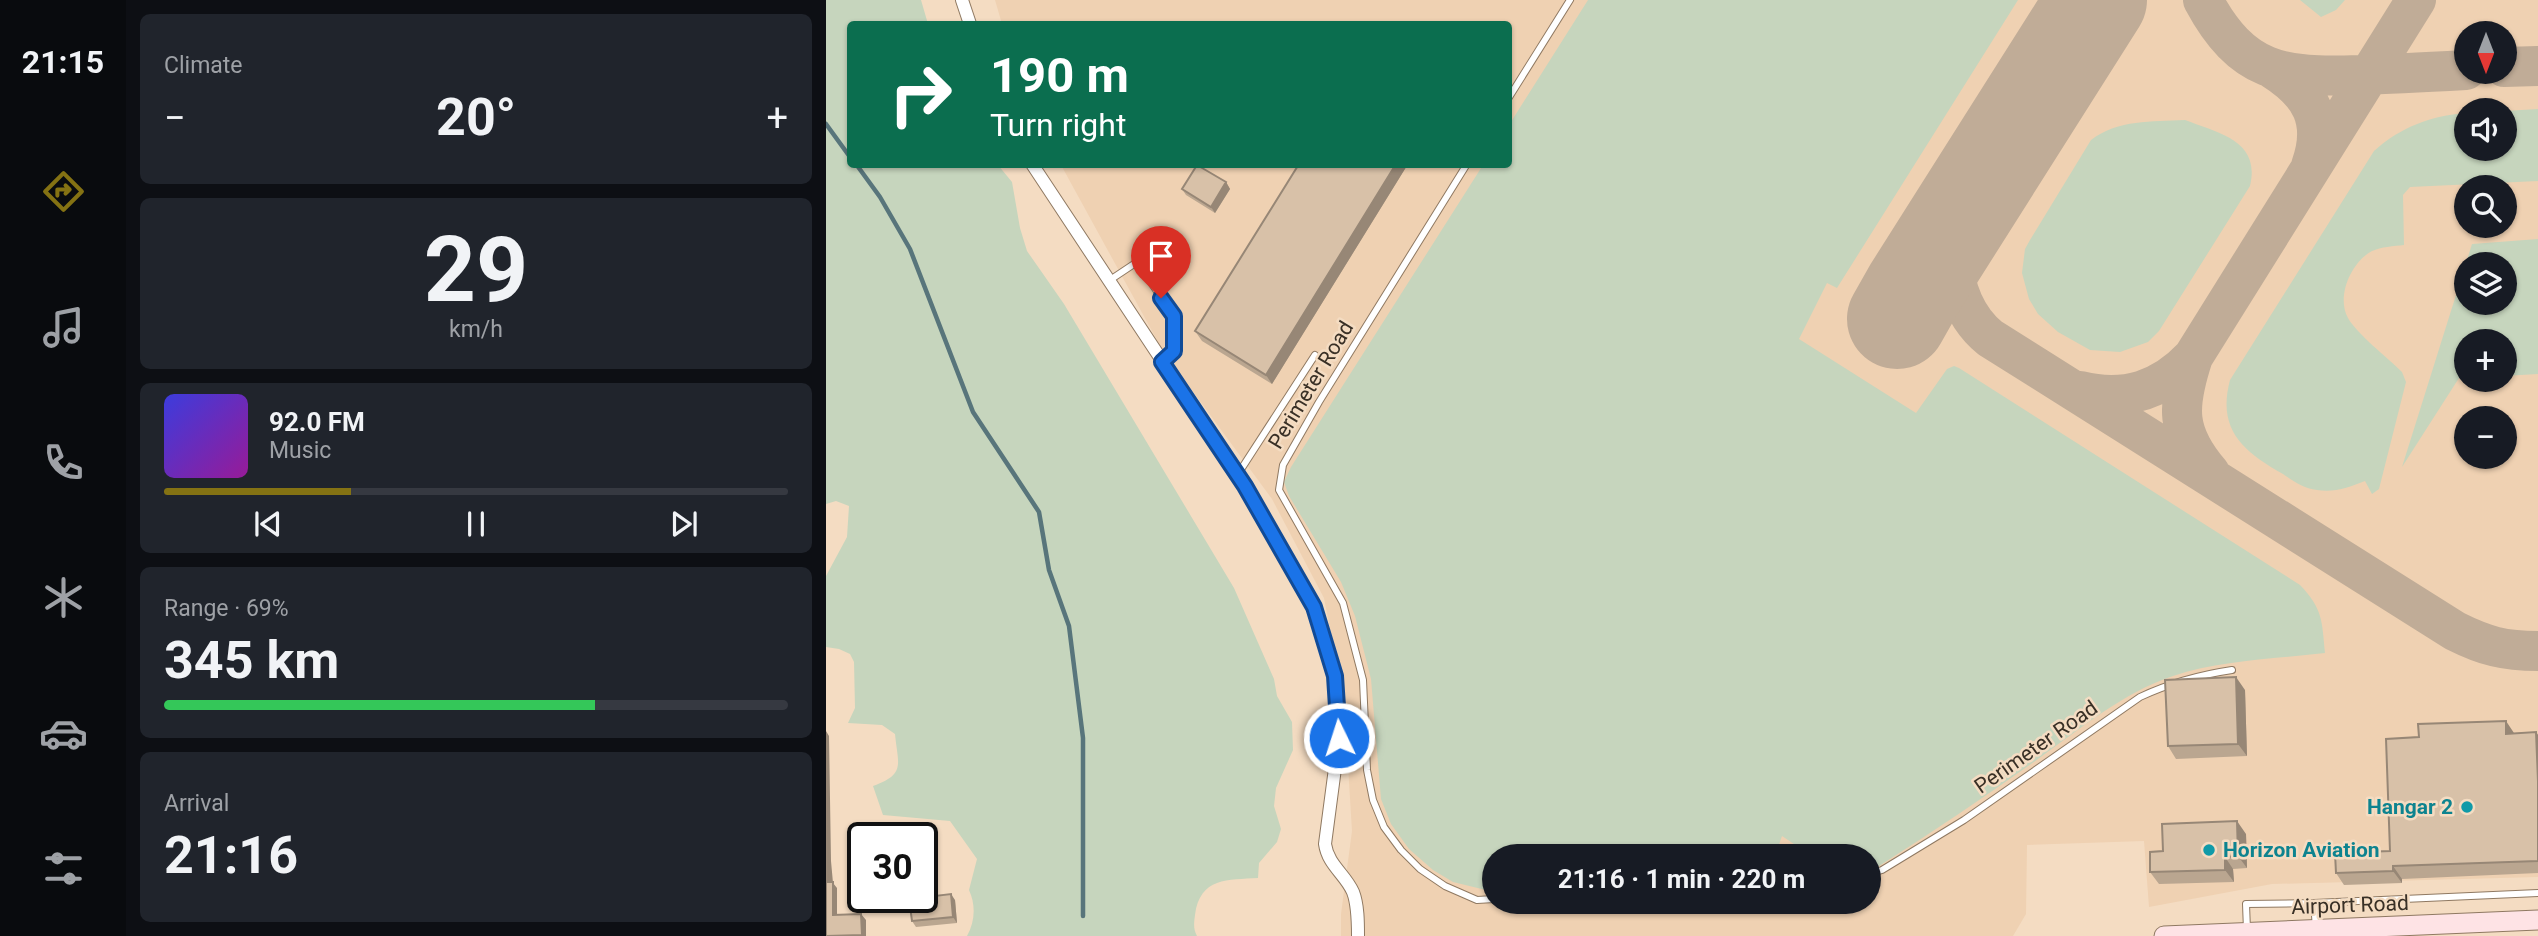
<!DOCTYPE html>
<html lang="en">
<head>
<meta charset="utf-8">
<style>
  :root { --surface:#171b24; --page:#20242c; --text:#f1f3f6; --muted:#9ea1a6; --line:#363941; --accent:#847213 }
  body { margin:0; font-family:Roboto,sans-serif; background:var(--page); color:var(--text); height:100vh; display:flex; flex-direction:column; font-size:26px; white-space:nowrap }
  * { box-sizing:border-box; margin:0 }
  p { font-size:23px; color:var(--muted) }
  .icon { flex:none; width:38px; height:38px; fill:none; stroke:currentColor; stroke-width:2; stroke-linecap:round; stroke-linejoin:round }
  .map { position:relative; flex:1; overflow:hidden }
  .panel { display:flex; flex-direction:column; gap:14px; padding:14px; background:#0d0f14; width:700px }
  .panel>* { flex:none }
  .banner { position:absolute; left:21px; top:21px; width:665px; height:147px; border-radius:7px; box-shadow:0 2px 5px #0004; background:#0b6e4f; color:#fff; overflow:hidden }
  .needle { width:46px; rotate:180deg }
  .fabs { position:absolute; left:1628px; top:21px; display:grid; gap:14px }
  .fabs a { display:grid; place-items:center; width:63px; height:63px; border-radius:50%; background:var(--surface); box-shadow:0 2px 5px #0004; font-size:35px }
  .speed { position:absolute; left:21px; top:822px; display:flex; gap:14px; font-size:35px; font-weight:700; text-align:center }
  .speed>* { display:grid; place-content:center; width:91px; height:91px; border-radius:50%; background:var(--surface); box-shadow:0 2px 5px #0004; line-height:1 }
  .speed .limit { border:4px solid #111; border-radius:10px; background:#fff; color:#111 }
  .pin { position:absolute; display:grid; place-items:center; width:60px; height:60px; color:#fff; margin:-72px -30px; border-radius:50% 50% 50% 0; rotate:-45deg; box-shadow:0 0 7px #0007 }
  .pin .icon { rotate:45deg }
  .me { position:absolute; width:77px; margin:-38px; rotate:356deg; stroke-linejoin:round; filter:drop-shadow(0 0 5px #0008) }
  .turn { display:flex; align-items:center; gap:24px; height:147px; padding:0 28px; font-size:32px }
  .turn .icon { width:91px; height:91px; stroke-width:2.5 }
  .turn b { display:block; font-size:49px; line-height:60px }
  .big { font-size:52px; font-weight:700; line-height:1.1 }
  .panel .widget { flex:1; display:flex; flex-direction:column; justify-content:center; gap:10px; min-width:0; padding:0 24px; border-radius:10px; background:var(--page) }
  .panel .dial { align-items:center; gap:0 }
  .dial b { font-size:91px; line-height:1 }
  .song { display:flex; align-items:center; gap:21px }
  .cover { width:84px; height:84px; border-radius:10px; background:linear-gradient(135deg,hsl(240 70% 55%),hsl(300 70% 35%)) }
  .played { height:7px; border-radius:4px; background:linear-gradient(90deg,var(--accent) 30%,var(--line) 30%) }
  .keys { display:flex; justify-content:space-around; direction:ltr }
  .heat { display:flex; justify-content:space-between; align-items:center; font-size:38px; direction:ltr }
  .charge { height:10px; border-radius:5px; background:linear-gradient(90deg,#34c759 69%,var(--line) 0) }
  .trip { position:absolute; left:656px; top:844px; width:399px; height:70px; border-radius:35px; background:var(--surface); box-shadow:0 2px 5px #0004; font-weight:700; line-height:70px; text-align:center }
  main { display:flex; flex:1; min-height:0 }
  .dock { display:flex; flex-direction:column; width:126px; justify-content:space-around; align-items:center; background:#090b0e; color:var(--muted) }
  .dock .icon { width:49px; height:49px }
  .dock .active { color:var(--accent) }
  .dock b { font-size:32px; color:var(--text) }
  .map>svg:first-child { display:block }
</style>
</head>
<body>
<main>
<nav class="dock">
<b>21:15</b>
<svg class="icon active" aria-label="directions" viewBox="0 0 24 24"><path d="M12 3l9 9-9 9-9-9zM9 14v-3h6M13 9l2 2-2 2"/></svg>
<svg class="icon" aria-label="music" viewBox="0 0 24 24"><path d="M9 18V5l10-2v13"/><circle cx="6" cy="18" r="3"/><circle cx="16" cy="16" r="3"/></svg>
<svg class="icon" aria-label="phone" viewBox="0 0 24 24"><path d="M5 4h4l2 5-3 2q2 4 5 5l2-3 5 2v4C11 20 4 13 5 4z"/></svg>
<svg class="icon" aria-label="climate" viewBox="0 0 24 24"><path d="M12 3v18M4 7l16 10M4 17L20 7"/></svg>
<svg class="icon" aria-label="car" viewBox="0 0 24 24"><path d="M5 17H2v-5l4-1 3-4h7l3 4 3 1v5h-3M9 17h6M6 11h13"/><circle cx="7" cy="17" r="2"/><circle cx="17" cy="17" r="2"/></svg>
<svg class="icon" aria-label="filters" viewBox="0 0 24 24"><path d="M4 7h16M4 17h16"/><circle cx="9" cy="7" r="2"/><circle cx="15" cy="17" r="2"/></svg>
</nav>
<section class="panel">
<div class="widget"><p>Climate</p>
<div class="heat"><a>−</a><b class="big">20°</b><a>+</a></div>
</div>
<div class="widget dial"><b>29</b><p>km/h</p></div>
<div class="widget">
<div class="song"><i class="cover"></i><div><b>92.0 FM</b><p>Music</p></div></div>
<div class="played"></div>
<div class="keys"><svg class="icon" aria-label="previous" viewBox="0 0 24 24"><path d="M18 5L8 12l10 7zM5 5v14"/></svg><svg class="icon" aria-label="pause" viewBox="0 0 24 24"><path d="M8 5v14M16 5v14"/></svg><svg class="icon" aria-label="next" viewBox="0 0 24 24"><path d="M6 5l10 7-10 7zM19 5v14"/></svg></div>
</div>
<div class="widget"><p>Range · 69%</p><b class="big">345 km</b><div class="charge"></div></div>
<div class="widget"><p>Arrival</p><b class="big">21:16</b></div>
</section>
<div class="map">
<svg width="1712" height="936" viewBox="0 0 1712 936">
  <rect width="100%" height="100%" fill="#f4dcc2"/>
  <path fill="#efd1b2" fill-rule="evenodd" d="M 169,0 L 1712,0 L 1712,877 L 1446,884 L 1323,907 L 1318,841 L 1201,845 L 1200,914 L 1187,936 L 515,936 L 515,914 L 526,831 L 518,700 L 498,598 L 446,499 L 337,351 L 235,165 L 682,164 L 682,24 L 176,24 ZM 1640,33 L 1678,33 L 1678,72 L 1640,72 ZM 1640,110 L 1678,110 L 1678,149 L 1640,149 ZM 1640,187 L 1678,187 L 1678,226 L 1640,226 ZM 1640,264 L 1678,264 L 1678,303 L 1640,303 ZM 1640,341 L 1678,341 L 1678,380 L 1640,380 ZM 1640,418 L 1678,418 L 1678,457 L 1640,457 ZM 668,856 L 1043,856 L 1043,901 L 668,901 Z"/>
  <path fill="#c6d5bd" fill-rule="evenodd" d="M 0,0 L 95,0 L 102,24 L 24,24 L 24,164 L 172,165 L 186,182 L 194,228 L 201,251 L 238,304 L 408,588 L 448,679 L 451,696 L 466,722 L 467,750 L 450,788 L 448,806 L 455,829 L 451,842 L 433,863 L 432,878 C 402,880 374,877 369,915 C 368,923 367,929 371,936 L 141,936 C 149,922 150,905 143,890 L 151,859 L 124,821 L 57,815 L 47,786 C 80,774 72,765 69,734 L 56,725 L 22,723 L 29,708 L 28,662 L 24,654 L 13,649 L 0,647 L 0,576 L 21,537 L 23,506 L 10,501 L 0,504 Z
    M 762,0 L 1192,0 L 1011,288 L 1001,283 L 973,339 L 1090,413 L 1121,369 L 1128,366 L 1133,368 L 1474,585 C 1497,609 1496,621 1499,653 C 1449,659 1395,660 1347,676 C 1298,692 1254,729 1212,759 C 1160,796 1107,832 1053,866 L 1043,868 L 1043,856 L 977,856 L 971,846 L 956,836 L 949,856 L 668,856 L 668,892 L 627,882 L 607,870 L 583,849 L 565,824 L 555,799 L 545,679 L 529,616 L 515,582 L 463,496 L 458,482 L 465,467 L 657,165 L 682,164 L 683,125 Z
    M 1474,0 L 1519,0 L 1510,10 L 1495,17 Z
    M 1712,109 L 1712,181 L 1584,187 L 1577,195 L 1578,245 C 1568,246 1555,247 1546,251 C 1525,262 1510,297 1522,318 C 1530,333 1562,358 1576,372 L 1580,382 L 1553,489 L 1546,494 L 1539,481 C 1524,487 1508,493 1491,490 C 1478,489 1467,481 1457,474 C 1416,451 1391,429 1404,380 L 1548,151 C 1575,127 1604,116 1640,113 L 1640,149 L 1678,149 L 1678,111 Z
    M 1359,120 C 1392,133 1435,140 1424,186 L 1333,331 L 1322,342 L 1294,352 L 1264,350 L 1232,332 L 1212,314 L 1203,299 L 1196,273 L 1199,249 L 1204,240 L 1265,140 C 1293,119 1325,122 1359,120 Z
    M 1712,239 L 1712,374 L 1678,376 L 1678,341 L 1640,341 L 1640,377 L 1633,378 L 1576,467 L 1646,244 ZM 1678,264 L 1678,303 L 1640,303 L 1640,264 Z"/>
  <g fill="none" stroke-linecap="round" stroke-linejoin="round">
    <path stroke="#58757b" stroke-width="4.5" d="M 0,124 L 24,157
      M 30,164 L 54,197 L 84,249 L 147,412 L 213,512 L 223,570 L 243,626 L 257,738 L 257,916"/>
    <path stroke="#c0ac97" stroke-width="40" d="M 1377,0 C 1416,73 1456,78 1533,75 C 1568,74 1604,72 1640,70
      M 1678,67 L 1712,66
      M 1447,69 C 1485,93 1501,121 1485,166
      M 1126,229 C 1124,269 1132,312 1164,338 L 1629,631 C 1659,646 1678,651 1712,651
      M 1367,357 C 1351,406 1349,432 1384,473
      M 1254,391 C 1299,402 1336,390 1367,357 L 1590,0"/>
    <path stroke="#c0ac97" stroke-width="100" d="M 1071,319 L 1088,289 L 1271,0"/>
    <g stroke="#8f7962" stroke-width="8">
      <path id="service" d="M 682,99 L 744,0
        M 641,164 L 493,402 L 457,465 L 453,490 L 517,603 L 537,680 L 541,770 L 547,800 L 558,827 L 575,850 L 594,869 L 619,886 L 651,900 L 668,899
        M 284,280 L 311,262 L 348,316 L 348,351 L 336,362
        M 412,474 L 489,355
        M 1043,874 L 1056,870 L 1138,820 L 1314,697 C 1344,683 1372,675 1406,670
        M 1490,928 L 1488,903 L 1712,893
        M 1421,930 L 1420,904 L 1488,903"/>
    </g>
    <g stroke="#8f7962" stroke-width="14">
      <path id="minor" d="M 136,0 L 144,24
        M 206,164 L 419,486 L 488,607 L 509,676 L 513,738 L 499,844 C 502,865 519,874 527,892 C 532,905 532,922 532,936"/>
    </g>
    <g stroke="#8f7962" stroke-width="21">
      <path id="secondary" d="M 1338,936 L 1712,920"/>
    </g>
    <use href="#service" stroke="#fff" stroke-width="6"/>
    <use href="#minor" stroke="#fff" stroke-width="12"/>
    <use href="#secondary" stroke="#fee3e5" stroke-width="19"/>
  </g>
  <path fill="#baa690" d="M 473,164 L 582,164 L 446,384 L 376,341 L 369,331 Z
    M 400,182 L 404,189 L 389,213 L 360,195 L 356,189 Z
    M 1419,690 L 1421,756 L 1350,759 L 1342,746 Z
    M 1710,732 L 1712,735 L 1712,873 L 1576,879 L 1576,883 L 1518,885 L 1510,873 L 1564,851 L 1688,733 Z
    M 1420,834 L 1421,868 L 1407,869 L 1408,882 L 1333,884 L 1324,872 L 1337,851 Z
    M 129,900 L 131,923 L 90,927 L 86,921 Z"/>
  <path fill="#978776" d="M 570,164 L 582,164 L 446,384 L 440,375 Z
    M 400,182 L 404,189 L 389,213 L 385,207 Z
    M 1410,677 L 1419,690 L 1421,756 L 1412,744 Z
    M 1680,721 L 1688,733 L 1680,734 Z
    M 0,731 L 3,736 L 5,861 L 7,883 L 11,888 L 11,921 L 7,915 L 2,882 L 0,801 Z
    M 1710,732 L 1712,735 L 1712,781 Z
    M 1411,821 L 1420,834 L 1421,868 L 1412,856 Z
    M 1399,857 L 1407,869 L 1408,882 L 1399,870 Z
    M 1567,866 L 1576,879 L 1576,883 L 1567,871 Z
    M 125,894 L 129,900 L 131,923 L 127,917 Z
    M 35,914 L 40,920 L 40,936 L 37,936 L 36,935 Z"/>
  <path fill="#d8c1a8" stroke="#978776" stroke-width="2" d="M 473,164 L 570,164 L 440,375 L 369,331 Z
    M 371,165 L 400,182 L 385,207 L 356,189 Z
    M 1410,677 L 1412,744 L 1342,746 L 1339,680 Z
    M 1680,721 L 1680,734 L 1710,732 L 1712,781 L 1712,861 L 1567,866 L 1567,871 L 1510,873 L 1509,853 L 1564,851 L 1560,739 L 1593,737 L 1592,724 Z
    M 0,801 L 2,882 L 7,882 L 7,915 L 35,914 L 36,935 L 0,936 Z
    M 1411,821 L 1412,856 L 1399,857 L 1399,870 L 1324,872 L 1324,852 L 1337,851 L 1336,824 Z
    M 125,894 L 127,917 L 86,921 L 83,899 Z"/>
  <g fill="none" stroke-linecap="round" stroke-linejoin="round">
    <g stroke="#114b97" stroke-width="18">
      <path id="route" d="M 335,298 L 348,316 L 348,351 L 336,362 L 419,486 L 488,607 L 509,676 L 513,738"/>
    </g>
    <use href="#route" stroke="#1a73e8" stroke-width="12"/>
  </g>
  <g fill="#0f9aa8" stroke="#f4dcc2" stroke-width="2.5">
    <circle cx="1641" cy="807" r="7"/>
    <circle cx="1383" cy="850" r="7"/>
  </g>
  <g text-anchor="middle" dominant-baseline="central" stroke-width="5" stroke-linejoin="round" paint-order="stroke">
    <g font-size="21" fill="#393026" stroke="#f4dcc2">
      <text transform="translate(485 385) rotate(-59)">Perimeter Road</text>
      <text transform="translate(1210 747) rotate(-35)">Perimeter Road</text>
      <text transform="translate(1524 905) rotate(-2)">Airport Road</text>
    </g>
    <g font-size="21" font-weight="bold" fill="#0d838f" stroke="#f4dcc2" text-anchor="end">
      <text x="1627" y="807">Hangar 2</text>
      <text x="1397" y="850" text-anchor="start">Horizon Aviation</text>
    </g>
  </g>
</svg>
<div class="fabs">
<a><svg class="needle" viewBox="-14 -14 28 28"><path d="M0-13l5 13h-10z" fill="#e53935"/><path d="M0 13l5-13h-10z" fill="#9ea1a6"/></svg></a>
<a><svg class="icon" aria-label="sound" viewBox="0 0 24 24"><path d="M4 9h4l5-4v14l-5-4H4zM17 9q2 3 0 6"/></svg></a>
<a><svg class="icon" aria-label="search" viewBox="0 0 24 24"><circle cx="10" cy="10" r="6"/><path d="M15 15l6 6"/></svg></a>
<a><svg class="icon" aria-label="layers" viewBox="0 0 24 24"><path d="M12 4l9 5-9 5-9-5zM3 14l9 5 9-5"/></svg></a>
<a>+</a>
<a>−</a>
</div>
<div class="speed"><div class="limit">30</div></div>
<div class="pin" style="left:335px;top:298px;background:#d93025"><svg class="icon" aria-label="arrive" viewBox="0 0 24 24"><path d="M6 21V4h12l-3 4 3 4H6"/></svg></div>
<svg class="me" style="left:513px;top:738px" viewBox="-20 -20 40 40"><circle r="17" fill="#1a73e8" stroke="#fff" stroke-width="3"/><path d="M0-11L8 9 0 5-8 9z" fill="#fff"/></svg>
<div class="trip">21:16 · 1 min · 220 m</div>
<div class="banner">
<div class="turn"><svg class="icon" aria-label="right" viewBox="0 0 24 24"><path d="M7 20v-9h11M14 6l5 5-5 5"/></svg><div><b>190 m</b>Turn right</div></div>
</div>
</div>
</main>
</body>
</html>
